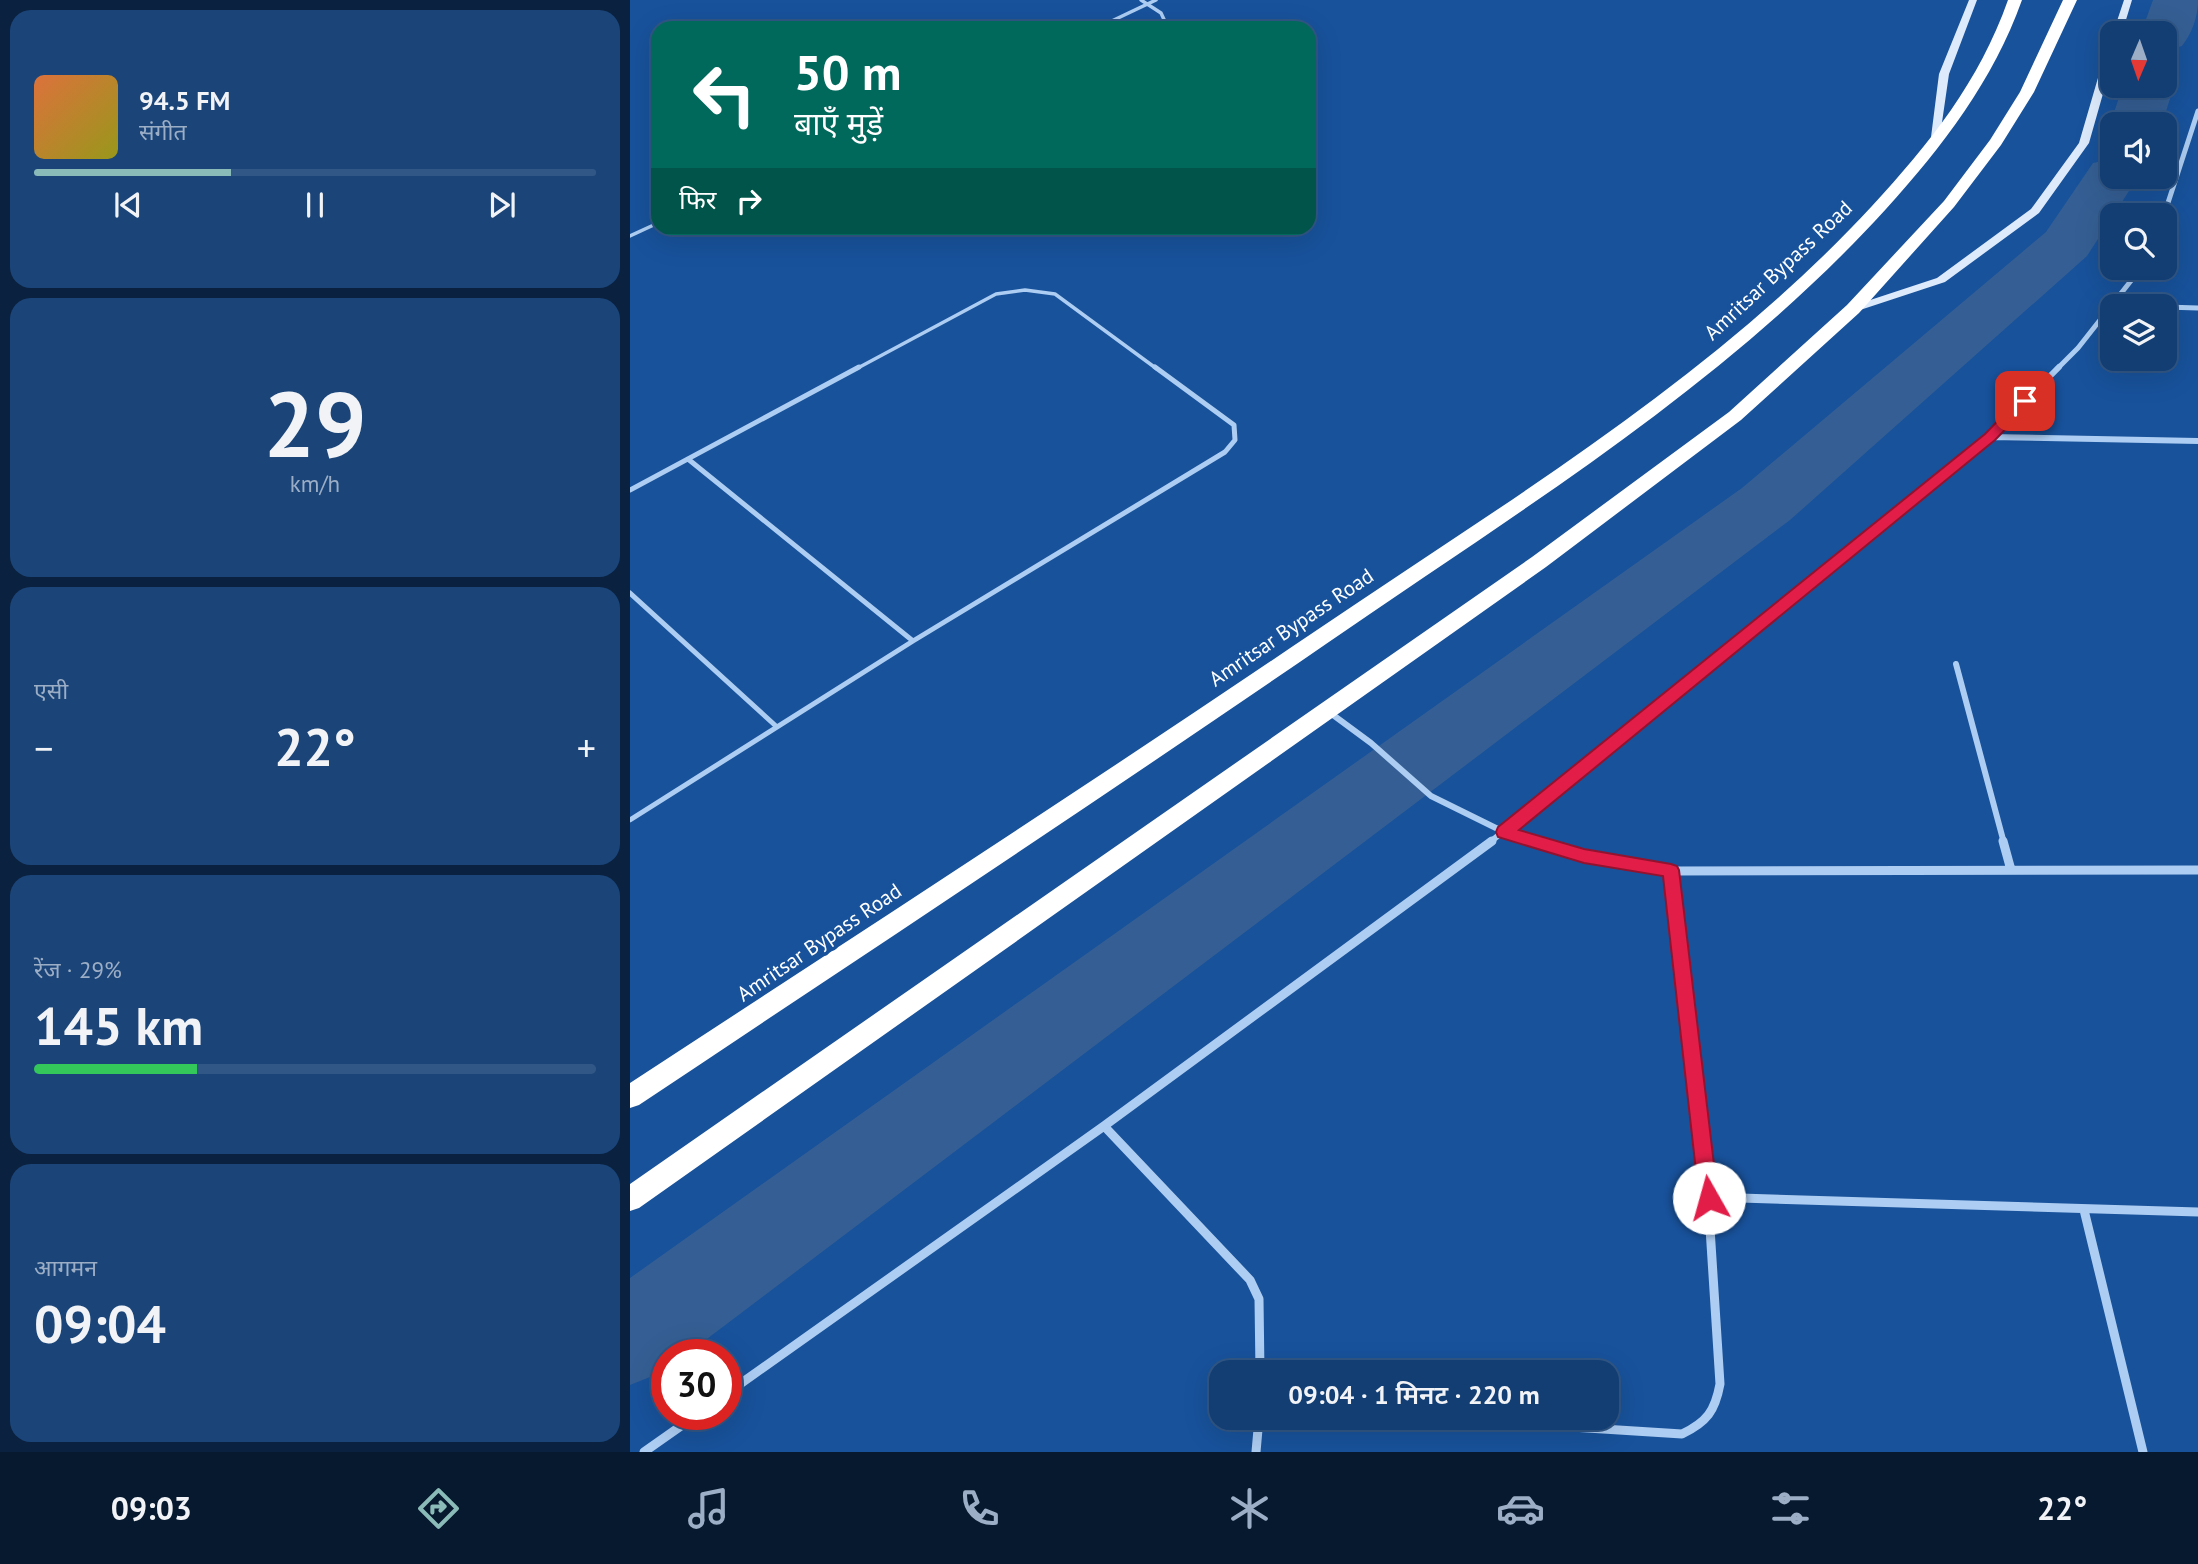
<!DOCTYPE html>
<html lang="hi">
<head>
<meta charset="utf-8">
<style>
  :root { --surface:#123e74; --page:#1b4579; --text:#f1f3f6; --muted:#9caec5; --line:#315786; --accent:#8bbbb9 }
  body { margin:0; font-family:"PT Sans","Noto Sans Devanagari",sans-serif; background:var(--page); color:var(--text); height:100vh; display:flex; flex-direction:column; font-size:26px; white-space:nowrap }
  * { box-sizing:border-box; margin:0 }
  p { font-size:23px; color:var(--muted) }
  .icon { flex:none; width:38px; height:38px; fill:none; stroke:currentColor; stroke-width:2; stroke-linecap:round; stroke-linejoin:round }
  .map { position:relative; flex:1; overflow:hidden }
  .details { display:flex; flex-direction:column; gap:10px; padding:10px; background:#0a2240; width:630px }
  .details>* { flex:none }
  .guide { position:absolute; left:21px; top:21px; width:665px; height:214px; border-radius:21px; box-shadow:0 7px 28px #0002,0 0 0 2px var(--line); background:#00695c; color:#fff; overflow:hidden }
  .needle { width:46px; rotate:182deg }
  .buttons { position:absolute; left:1470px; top:21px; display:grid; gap:14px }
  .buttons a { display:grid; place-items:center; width:77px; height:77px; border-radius:14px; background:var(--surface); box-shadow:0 7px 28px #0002,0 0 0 2px var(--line); font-size:35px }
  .speed { position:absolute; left:21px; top:1339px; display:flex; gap:14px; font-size:35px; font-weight:700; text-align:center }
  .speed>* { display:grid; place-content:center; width:91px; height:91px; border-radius:50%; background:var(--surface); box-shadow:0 7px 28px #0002,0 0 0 2px var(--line); line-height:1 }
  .speed .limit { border:10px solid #d22; background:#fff; color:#111 }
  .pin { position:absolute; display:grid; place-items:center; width:60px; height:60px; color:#fff; margin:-30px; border-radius:14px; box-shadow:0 4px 10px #0006 }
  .me { position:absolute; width:77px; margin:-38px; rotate:353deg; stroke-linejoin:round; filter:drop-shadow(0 0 5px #0008) }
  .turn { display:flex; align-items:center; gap:24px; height:147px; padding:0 28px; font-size:32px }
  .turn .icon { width:91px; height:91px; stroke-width:2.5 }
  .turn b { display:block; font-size:49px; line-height:60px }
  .then { display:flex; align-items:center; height:66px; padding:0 28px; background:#0003; gap:14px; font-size:26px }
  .big { font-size:52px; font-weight:600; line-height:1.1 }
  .details .widget { flex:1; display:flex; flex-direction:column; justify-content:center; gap:10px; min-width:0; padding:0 24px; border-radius:21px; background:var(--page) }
  .details .dial { align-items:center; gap:0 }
  .dial b { font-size:91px; line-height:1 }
  .song { display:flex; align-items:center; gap:21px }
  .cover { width:84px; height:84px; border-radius:10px; background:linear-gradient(135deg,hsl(20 70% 55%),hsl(60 70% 35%)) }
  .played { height:7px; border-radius:4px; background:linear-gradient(90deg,var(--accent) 35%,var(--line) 35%) }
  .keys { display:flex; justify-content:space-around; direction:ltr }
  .heat { display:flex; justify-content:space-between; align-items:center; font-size:38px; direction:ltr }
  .charge { height:10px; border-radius:5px; background:linear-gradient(90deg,#34c759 29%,var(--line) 0) }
  .trip { position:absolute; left:579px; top:1360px; width:410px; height:70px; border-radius:21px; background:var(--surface); box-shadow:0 7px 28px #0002,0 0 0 2px var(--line); font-weight:600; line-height:70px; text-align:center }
  .menu { display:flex; height:112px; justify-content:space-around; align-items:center; background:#07192e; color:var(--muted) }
  .menu .icon { width:49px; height:49px }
  .menu .active { color:var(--accent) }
  .menu b { font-size:32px; color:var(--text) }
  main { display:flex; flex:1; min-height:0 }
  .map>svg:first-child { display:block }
</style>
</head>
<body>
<main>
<section class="details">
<div class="widget">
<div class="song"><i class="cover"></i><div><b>94.5 FM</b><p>संगीत</p></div></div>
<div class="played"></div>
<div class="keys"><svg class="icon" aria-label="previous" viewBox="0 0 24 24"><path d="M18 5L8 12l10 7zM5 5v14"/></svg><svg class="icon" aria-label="pause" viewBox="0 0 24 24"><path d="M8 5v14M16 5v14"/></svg><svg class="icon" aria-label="next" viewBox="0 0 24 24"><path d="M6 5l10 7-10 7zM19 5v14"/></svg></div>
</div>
<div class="widget dial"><b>29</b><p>km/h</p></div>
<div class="widget"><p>एसी</p>
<div class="heat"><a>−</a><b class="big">22°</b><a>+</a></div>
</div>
<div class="widget"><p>रेंज · 29%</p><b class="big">145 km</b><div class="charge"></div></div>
<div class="widget"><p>आगमन</p><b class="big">09:04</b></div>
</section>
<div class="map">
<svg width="1568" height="1452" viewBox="0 0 1568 1452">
  <rect width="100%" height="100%" fill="#18529b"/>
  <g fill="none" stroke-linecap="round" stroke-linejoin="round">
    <path fill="#355f94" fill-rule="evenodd" d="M 1523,0 L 1568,0 C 1568,17 1562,33 1552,46 L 1535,51 L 1535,33 L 1511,33 Z
      M 1535,75 L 1544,86 L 1532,124 L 1482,124 L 1482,128 L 1480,124 L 1493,86 L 1535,86 Z
      M 1482,159 L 1482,177 L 1508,177 L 1457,256 L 1160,520 L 57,1354 L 37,1354 L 35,1371 L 0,1385 L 0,1278 L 1112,488 L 1416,232 L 1463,163 Z"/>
    <path stroke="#adcdf2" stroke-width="3.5" d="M 511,0 L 531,13 L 538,28
      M 467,28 L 526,0
      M 0,236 L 28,223
      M 226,369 L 366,294 L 395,290 L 425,294 L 527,369"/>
    <path stroke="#adcdf2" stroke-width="5" d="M 58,459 L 283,641
      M 0,490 L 229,367
      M 0,593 L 147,727
      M 0,820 L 283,641 L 595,452 L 605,440 L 604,425 L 525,367"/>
    <path stroke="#adcdf2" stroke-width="5" d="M 1534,215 L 1568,111
      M 1481,306 L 1495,306
      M 1535,307 L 1568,308
      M 1427,369 L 1448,348 L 1511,268"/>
    <path stroke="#adcdf2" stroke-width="6" d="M 1360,437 L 1568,441
      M 1326,664 L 1374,843
      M 699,712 L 741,743 L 801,796 L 874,832 L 910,843
      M 859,843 L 1360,437 L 1429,367"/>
    <path stroke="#adcdf2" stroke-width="9" d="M 904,841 L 954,856 L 1041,871 L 1568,870
      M 1373,841 L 1381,870
      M 474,1126 L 620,1280 L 629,1299 L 630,1372
      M 1078,1197 L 1568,1212
      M 1454,1210 L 1513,1452
      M 96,1394 L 474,1126 L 862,841
      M 802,1418 L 1052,1434 C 1077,1422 1085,1411 1090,1384 L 1078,1197 L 1041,871
      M 14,1452 L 68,1414
      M 626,1452 L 629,1418"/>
    <path fill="#dceafc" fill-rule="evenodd" d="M 1339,0 L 1347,0 L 1319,74 L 1309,143 L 1300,145 L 1309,74 Z
      M 1494,0 L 1502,0 L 1492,33 L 1483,33 Z
      M 1482,44 L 1482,62 L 1459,143 L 1409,213 L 1315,282 L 1227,311 L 1219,311 L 1219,307 L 1307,278 L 1401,209 L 1449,143 L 1477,47 Z"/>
    <path fill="#fff" fill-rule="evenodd" d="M 1378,0 L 1392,0 C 1363,81 1313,146 1256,209 C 1095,386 890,510 696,644 C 469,800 238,952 9,1105 L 0,1108 L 0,1083 C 228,934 458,785 684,632 C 877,501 1082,379 1242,206 C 1300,143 1349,82 1378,0 Z
      M 1433,0 L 1447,0 L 1404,92 L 1371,145 L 1324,207 L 1229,313 L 1111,420 L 916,567 L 9,1208 L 0,1211 L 0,1184 L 902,557 L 1099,412 L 1217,305 L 1314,201 L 1360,140 L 1390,92 Z"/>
  </g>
  <path fill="#e11d48" stroke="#92132f" stroke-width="2" d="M 1395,397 L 1400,398 L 1400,404 L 1365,440 L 889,830 L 954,849 L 1041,864 L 1047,866 L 1049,870 L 1088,1198 L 1085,1204 L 1079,1207 L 1072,1204 L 1069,1198 L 1033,876 L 954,863 L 868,837 L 866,832 L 868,827 L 1355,434 L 1390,398 Z"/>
  <g text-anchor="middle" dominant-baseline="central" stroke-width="7" stroke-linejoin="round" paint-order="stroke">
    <g font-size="21" fill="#fff" stroke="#18529b">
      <text transform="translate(1148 270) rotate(-43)">Amritsar Bypass Road</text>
      <text transform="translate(661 627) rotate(-34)">Amritsar Bypass Road</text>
      <text transform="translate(189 942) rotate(-34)">Amritsar Bypass Road</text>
    </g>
  </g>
</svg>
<div class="buttons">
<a><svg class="needle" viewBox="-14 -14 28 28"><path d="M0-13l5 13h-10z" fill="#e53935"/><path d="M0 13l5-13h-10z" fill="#9caec5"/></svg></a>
<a><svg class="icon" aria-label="sound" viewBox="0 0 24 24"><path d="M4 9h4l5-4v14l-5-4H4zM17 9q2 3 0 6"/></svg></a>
<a><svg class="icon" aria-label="search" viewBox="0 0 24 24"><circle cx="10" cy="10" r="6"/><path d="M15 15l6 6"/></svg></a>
<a><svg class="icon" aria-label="layers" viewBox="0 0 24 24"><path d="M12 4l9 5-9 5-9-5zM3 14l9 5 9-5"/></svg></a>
</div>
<div class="speed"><div class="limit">30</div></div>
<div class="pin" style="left:1395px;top:401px;background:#d93025"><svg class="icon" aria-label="arrive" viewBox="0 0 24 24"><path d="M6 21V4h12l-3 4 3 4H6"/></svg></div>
<svg class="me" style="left:1079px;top:1198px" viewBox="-20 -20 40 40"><circle r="19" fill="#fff"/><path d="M0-13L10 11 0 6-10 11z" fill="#e11d48"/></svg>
<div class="trip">09:04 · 1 मिनट · 220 m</div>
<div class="guide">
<div class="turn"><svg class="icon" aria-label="left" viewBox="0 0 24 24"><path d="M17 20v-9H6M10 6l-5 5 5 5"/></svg><div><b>50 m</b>बाएँ मुड़ें</div></div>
<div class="then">फिर<svg class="icon" aria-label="right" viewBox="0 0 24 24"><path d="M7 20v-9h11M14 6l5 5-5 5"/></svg></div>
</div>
</div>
</main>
<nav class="menu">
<b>09:03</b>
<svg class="icon active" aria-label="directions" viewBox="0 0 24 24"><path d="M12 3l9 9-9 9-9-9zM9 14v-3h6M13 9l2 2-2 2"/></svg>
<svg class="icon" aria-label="music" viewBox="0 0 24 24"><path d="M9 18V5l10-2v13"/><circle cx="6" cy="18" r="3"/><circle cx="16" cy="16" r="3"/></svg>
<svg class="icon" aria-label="phone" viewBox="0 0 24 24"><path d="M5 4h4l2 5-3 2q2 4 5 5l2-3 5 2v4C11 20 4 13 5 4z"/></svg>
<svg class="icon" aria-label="climate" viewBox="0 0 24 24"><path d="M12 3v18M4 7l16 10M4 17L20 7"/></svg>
<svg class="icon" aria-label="car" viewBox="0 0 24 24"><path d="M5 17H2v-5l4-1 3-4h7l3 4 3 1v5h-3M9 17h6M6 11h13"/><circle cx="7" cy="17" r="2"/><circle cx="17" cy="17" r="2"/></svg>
<svg class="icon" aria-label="filters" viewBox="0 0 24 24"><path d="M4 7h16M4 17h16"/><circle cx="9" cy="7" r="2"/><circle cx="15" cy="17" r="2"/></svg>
<b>22°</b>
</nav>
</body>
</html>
